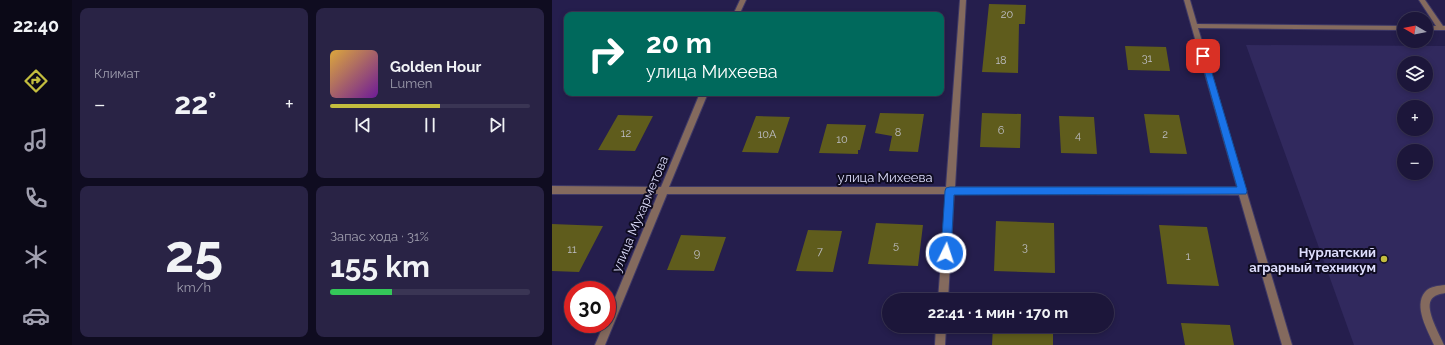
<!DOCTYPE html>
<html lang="ru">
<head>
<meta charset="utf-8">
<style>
  :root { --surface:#1c163a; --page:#292345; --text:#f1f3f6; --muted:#a09faf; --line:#3a3554; --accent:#c3bd3e }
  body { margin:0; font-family:Raleway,sans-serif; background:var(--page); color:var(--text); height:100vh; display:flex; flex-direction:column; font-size:15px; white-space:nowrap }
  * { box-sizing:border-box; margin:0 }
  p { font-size:13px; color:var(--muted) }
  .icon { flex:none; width:22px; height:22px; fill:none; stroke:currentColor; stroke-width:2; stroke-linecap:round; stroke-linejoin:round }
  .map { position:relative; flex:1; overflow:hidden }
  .drawer { display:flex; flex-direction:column; gap:8px; padding:8px; background:#0f0c20; width:480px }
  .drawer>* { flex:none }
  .hud { position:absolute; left:12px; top:12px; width:380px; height:84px; border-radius:8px; box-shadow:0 2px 6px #0003,0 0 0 1px var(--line); background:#00695c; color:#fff; overflow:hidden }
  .needle { width:26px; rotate:279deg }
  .buttons { position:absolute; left:845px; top:12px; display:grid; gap:8px }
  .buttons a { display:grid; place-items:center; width:36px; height:36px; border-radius:50%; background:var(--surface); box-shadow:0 2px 6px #0003,0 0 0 1px var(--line); font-size:20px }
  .speed { position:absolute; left:12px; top:281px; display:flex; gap:8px; font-size:20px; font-weight:700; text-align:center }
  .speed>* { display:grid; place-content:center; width:52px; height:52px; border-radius:50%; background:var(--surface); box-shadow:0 2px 6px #0003,0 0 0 1px var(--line); line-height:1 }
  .speed .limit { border:6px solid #d22; background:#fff; color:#111 }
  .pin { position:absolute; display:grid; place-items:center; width:34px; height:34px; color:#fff; margin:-17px; border-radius:8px; box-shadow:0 2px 6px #0006 }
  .me { position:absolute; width:44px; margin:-22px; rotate:4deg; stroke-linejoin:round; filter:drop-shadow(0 0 3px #0008) }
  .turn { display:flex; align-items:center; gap:14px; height:84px; padding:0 16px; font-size:18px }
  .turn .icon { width:52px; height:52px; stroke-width:2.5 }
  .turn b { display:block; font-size:28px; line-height:34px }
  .big { font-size:30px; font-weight:700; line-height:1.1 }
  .drawer .widget { flex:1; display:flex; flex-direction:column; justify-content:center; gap:6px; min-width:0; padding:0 14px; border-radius:8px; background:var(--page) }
  .drawer .dial { align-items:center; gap:0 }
  .dial b { font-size:52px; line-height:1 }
  .song { display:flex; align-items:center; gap:12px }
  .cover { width:48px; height:48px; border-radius:6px; background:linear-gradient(135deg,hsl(40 70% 55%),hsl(280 70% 35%)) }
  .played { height:4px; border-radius:2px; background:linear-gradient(90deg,var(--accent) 55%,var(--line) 55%) }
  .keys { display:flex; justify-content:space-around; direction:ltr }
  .heat { display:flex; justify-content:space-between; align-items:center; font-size:22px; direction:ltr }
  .charge { height:6px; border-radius:3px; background:linear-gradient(90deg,#34c759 31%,var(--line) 0) }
  .drawer .tiles { flex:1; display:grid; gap:8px; grid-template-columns:repeat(2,1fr) }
  .trip { position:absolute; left:330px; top:293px; width:232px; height:40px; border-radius:20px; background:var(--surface); box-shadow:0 2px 6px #0003,0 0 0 1px var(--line); font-weight:700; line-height:40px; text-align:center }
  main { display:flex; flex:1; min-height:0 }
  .dock { display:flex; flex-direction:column; width:72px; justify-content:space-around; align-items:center; background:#0b0917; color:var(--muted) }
  .dock .icon { width:28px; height:28px }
  .dock .current { color:var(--accent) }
  .dock b { font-size:18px; color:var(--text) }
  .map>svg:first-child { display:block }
</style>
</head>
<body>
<main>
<nav class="dock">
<b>22:40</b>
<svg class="icon current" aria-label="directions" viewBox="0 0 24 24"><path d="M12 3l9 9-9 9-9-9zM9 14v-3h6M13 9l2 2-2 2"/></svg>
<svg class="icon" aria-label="music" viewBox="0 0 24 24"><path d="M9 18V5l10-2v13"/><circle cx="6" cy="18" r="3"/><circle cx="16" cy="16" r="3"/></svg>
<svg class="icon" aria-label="phone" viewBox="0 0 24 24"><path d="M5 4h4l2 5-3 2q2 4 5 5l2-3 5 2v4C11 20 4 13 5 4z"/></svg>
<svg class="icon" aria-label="climate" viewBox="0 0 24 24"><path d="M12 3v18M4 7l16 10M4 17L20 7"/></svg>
<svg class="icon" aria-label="car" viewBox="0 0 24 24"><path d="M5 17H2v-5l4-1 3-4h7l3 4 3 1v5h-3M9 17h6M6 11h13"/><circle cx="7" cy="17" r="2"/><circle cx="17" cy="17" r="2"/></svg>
</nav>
<section class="drawer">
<div class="tiles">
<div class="widget"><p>Климат</p>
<div class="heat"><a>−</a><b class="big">22°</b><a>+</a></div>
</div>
<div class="widget">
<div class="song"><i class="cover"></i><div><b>Golden Hour</b><p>Lumen</p></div></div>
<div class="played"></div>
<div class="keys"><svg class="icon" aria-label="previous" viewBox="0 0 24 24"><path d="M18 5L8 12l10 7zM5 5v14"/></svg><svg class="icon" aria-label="pause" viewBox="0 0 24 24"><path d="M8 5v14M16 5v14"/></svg><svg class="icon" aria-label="next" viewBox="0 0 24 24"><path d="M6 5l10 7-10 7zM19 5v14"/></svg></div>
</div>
<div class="widget dial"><b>25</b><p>km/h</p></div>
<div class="widget"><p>Запас хода · 31%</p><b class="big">155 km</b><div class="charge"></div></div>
</div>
</section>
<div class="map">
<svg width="893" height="345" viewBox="0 0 893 345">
  <rect width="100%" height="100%" fill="#251e4d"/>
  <path fill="#31295e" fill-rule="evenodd" d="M 694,45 L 893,46 L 893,345 L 802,345 ZM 852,63 L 874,63 L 874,85 L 852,85 ZM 852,107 L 874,107 L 874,129 L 852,129 ZM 852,151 L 874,151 L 874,173 L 852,173 Z"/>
  <path fill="#5f5c1c" d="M 437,4 L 474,5 L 473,24 L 467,24 L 466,73 L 430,72 Z
    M 573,46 L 614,47 L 618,71 L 576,70 Z
    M 328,113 L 372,114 L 366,152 L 337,151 L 340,136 L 323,133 Z
    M 430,113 L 469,114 L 468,148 L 428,147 Z
    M 592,114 L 627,115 L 635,154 L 598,153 Z
    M 66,115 L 101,116 L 83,151 L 46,150 Z
    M 204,116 L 238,117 L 226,153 L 190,152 Z
    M 507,116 L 542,117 L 545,154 L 509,153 Z
    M 275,124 L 314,125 L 308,150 L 306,150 L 306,154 L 267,153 Z
    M 444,221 L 502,223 L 503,273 L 442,271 Z
    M 324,223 L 371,225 L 366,266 L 316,264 Z
    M 0,224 L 51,226 L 27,272 L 0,271 Z
    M 607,225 L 655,227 L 667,286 L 615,284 Z
    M 256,230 L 290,231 L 281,272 L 244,271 Z
    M 129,235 L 174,237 L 162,271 L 115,270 Z
    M 629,323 L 678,325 L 682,345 L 633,345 Z
    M 441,326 L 501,326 L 501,345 L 440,345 Z"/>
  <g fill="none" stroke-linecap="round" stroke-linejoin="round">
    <g stroke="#3f3966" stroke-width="2">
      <path id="service" d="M 893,285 L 893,293 C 888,294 882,295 879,300 C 873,310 888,335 892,345 L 882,345 C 876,331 861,306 873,292 C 878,286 886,286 893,285 Z"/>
    </g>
    <g stroke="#3f3966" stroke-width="2">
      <path id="minor" d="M 188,0 L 194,0 L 187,15 L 181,15 Z
        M 408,0 L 414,0 L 403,187 L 685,187 L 632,0 L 638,0 L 645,24 L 852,26 L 852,30 L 646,28 L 740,345 L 730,345 L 687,195 L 402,194 L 396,300 L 386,300 L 394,194 L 115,194 L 53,345 L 43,345 L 52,324 L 55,324 L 55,317 L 106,194 L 0,194 L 0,186 L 109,187 L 148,93 L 156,93 L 117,187 L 394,187 Z
        M 867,0 L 873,0 L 891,26 L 893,26 L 893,30 L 874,30 L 874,26 L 884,26 Z
        M 384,326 L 394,326 L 393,345 L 383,345 Z"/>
    </g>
    <use href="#service" fill="#846a5e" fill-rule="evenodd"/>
    <use href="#minor" fill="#846a5e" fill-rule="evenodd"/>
  </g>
  <path fill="#1a73e8" stroke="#114b97" d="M 649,54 L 651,54 L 655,56 L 695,191 L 694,194 L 402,195 L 399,253 L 397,256 L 394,258 L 390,256 L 389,253 L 393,191 L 394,188 L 398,187 L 685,187 L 648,56 Z"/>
  <circle fill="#c3bd3e" stroke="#0f0c21" stroke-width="1.5" cx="832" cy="259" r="4"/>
  <g text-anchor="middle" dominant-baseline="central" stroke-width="4" stroke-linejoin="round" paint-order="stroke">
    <g font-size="11" fill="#bebec5">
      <text x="455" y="14">20</text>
      <text x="595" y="58">31</text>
      <text x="449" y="60">18</text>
      <text x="449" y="130">6</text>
      <text x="346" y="132">8</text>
      <text x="74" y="133">12</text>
      <text x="215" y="134">10А</text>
      <text x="613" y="134">2</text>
      <text x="526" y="135">4</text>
      <text x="290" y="139">10</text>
      <text x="344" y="245">5</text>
      <text x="473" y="247">3</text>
      <text x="20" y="249">11</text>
      <text x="268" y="251">7</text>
      <text x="145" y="253">9</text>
      <text x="636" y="256">1</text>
    </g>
    <g font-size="13" fill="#dedefd" stroke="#0f0c21">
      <text x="333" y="177">улица Михеева</text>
      <text transform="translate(88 214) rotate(-67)">улица Мухарметова</text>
    </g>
    <g font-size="13" font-weight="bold" fill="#dedefd" stroke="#0f0c21" text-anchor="end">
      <text x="824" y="252">Нурлатский<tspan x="824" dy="15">аграрный техникум</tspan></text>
    </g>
  </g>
</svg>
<div class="buttons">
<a><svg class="needle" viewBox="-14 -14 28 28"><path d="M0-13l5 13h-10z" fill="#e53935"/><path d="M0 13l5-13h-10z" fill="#a09faf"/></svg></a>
<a><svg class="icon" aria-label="layers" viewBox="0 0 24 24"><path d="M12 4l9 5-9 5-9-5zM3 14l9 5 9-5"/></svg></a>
<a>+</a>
<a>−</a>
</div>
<div class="speed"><div class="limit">30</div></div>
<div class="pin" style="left:651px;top:56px;background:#d93025"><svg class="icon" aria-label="arrive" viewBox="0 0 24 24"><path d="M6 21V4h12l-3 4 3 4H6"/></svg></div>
<svg class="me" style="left:394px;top:253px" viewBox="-20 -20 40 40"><circle r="17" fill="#1a73e8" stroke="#fff" stroke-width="3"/><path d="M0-11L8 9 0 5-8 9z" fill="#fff"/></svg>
<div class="trip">22:41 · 1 мин · 170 m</div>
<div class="hud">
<div class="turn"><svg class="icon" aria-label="right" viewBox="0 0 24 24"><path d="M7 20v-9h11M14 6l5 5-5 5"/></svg><div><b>20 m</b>улица Михеева</div></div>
</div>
</div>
</main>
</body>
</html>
